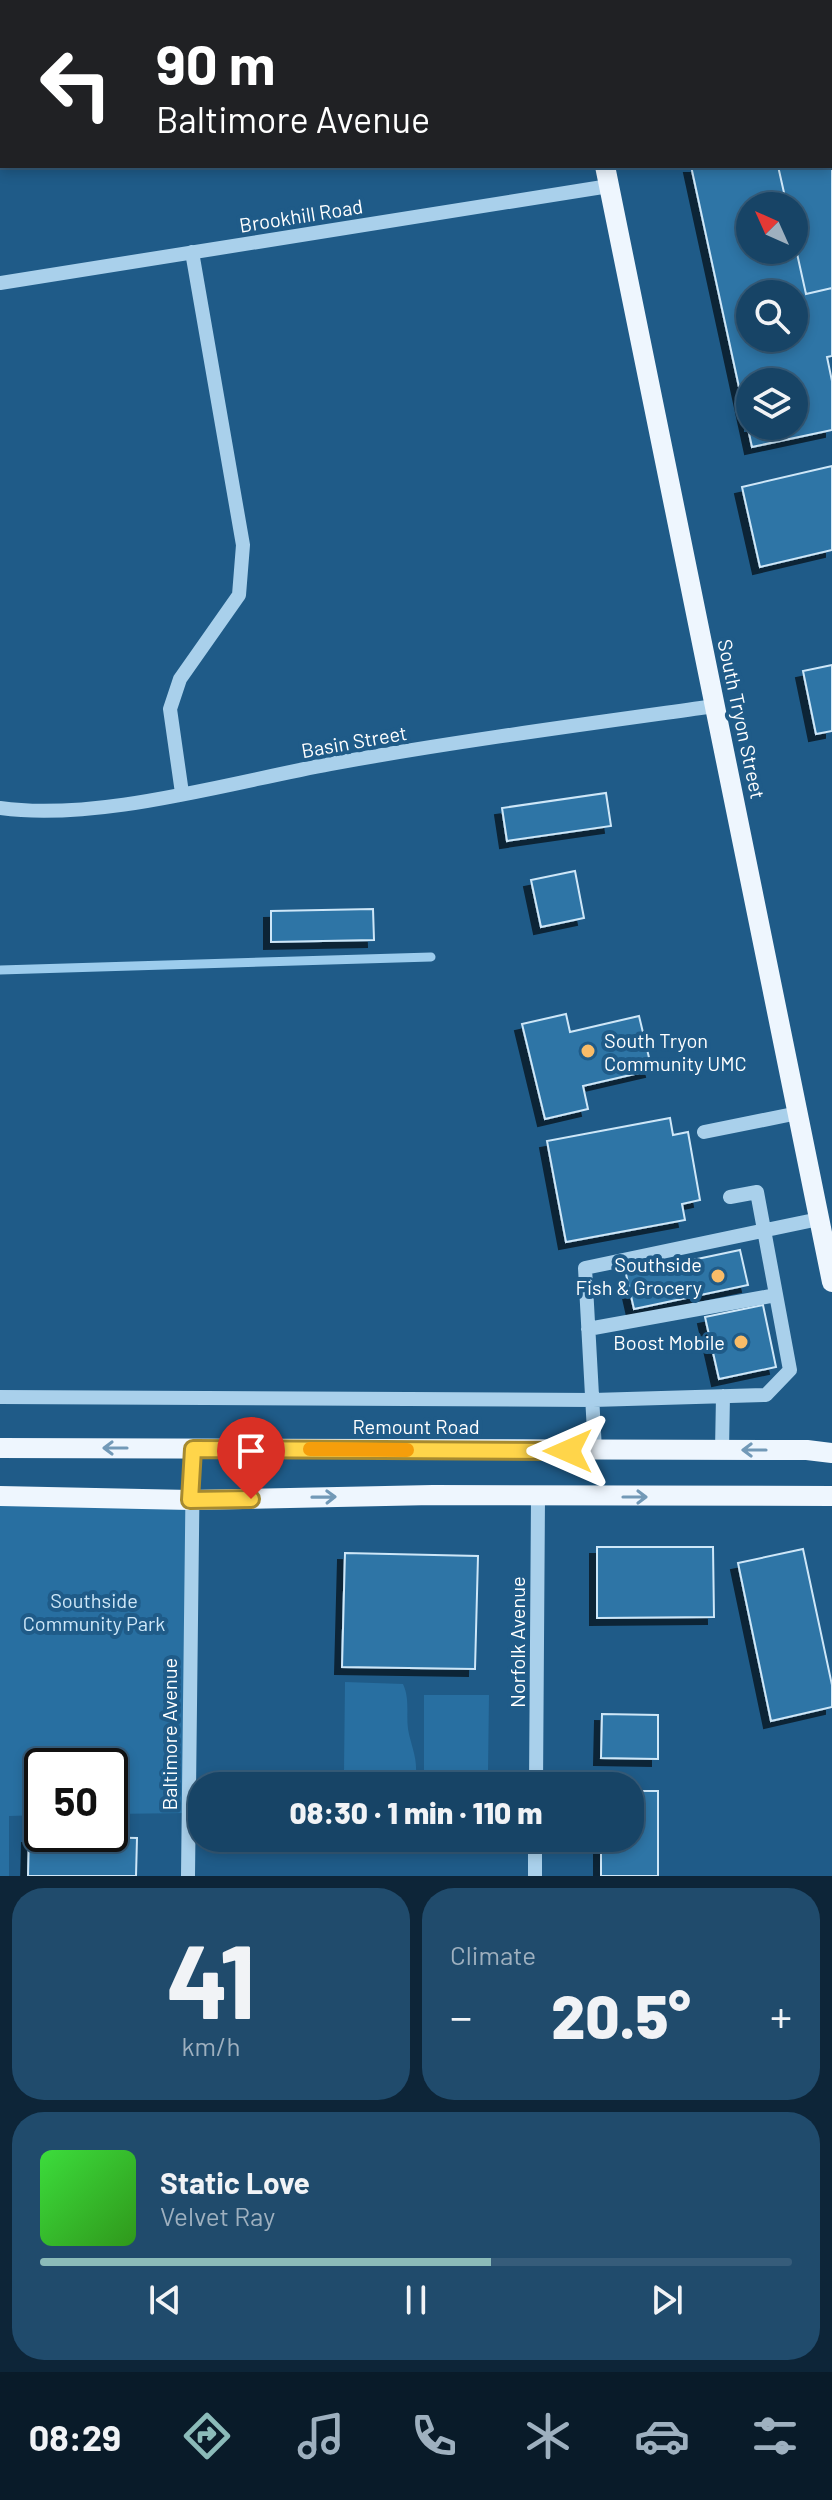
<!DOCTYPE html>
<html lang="en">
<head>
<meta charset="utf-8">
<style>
  :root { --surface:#174466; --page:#204b6c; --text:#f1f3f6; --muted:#9eb0bf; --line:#365c7a; --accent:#8bbbb9 }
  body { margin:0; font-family:Barlow,sans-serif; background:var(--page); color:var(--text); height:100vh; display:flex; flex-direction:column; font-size:30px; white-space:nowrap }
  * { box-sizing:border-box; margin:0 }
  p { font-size:26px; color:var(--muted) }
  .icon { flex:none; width:44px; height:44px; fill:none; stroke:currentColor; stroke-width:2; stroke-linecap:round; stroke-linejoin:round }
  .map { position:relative; height:1876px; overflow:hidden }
  .panel { display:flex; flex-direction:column; gap:12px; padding:12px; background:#0d2538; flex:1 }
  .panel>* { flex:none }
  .top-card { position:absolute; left:0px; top:0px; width:832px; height:168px; box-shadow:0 4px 12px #0003,0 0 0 2px var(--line); background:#202124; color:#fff; overflow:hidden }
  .needle { width:52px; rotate:315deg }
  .fabs { position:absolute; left:736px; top:192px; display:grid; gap:16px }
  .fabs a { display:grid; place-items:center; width:72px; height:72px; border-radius:50%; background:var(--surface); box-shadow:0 4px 12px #0003,0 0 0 2px var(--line); font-size:40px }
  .speed { position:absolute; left:24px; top:1748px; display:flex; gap:16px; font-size:40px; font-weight:700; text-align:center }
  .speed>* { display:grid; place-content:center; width:104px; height:104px; border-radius:50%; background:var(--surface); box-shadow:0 4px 12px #0003,0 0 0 2px var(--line); line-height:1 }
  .speed .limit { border:4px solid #111; border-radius:12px; background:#fff; color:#111 }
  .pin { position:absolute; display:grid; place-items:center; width:68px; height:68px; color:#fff; margin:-82px -34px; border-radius:50% 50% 50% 0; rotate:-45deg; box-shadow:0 0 8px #0007 }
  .pin .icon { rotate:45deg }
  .me { position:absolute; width:88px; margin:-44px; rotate:270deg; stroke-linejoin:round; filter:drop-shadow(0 0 6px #0008) }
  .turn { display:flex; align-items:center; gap:28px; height:168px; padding:0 24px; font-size:36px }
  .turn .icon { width:104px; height:104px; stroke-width:2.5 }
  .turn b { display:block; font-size:56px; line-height:68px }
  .big { font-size:60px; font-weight:800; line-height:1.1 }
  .panel .tile { flex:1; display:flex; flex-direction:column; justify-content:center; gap:12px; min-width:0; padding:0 28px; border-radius:32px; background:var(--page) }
  .panel .dial { align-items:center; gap:0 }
  .dial b { font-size:104px; line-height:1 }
  .song { display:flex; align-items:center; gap:24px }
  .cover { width:96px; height:96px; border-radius:12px; background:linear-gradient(135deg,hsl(120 70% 55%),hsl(110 70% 35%)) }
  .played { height:8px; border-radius:4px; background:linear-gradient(90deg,var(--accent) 60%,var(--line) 60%) }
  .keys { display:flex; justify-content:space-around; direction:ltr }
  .heat { display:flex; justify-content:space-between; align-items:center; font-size:44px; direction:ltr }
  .panel .tiles { flex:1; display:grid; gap:12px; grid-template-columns:1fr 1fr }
  .tile:last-child { grid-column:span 2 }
  .trip { position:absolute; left:188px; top:1772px; width:456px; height:80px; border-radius:32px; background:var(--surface); box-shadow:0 4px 12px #0003,0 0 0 2px var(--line); font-weight:800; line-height:80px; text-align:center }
  .tab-bar { display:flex; height:128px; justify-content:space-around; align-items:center; background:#091b29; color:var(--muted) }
  .tab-bar .icon { width:56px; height:56px }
  .tab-bar .on { color:var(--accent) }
  .tab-bar b { font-size:36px; color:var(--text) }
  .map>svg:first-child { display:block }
</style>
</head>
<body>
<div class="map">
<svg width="832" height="1876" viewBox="0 0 832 1876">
  <defs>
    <filter id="shadow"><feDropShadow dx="-7" dy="7" stdDeviation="0" flood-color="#0009"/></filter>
  </defs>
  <rect width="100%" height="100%" fill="#1f5b88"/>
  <path fill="#286fa1" d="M 0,1496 L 190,1500 L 188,1813 L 110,1814 L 110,1766 L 42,1766 L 42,1815 L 9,1816 L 9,1876 L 0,1876 Z
    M 345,1682 L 403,1684 C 410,1699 406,1714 408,1729 C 411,1746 417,1756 416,1773 L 344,1771 Z
    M 424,1695 L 489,1695 L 488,1772 L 424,1772 Z"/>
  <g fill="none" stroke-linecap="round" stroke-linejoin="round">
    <path stroke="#9ccced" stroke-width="9" d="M 0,970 L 431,957"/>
  </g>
  <path fill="#2e74a6" stroke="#cee7f8" stroke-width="2" fill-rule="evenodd" filter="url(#shadow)" d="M 655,0 L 754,0 L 744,2 Z
    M 754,0 L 832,0 L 832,288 L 806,294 L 794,240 L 794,206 L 787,206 L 778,166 L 830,166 L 830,2 L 744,2 Z
    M 691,166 L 778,166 L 787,206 L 750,206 L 750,250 L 794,250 L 794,240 L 806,294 L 832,288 L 832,356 L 827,357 L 832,381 L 832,430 L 752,447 ZM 750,294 L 794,294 L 794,338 L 750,338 ZM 750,382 L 794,382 L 794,426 L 750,426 Z
    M 832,466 L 832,550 L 760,567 L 742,487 Z
    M 832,665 L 832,731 L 816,734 L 803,671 Z
    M 606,793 L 611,826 L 507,841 L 502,808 Z
    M 575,871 L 584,918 L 541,927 L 531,880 Z
    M 373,909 L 374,940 L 271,942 L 271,911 Z
    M 566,1014 L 570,1032 L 639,1016 L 652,1070 L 583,1086 L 588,1109 L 545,1119 L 522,1024 Z
    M 670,1118 L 673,1135 L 688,1132 L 700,1200 L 682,1204 L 685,1220 L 566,1242 L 547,1141 Z
    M 740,1250 L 748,1285 L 634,1309 L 626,1274 Z
    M 763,1305 L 776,1367 L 719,1379 L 705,1317 Z
    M 597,1547 L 713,1547 L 714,1617 L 597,1618 Z
    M 803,1549 L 832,1685 L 832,1707 L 771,1721 L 738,1563 Z
    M 345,1553 L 478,1556 L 475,1669 L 342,1667 Z
    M 602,1714 L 658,1715 L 658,1759 L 601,1758 Z
    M 630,1791 L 658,1791 L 658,1876 L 601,1876 L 601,1838 L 630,1838 Z
    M 29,1836 L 137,1838 L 136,1876 L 28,1876 Z"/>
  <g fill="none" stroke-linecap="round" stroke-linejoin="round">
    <path stroke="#a9d0eb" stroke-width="14" d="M 0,283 L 609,186
      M 182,793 L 170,709 L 180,679 L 239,595 L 243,545 L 192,252
      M 0,808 C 97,822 232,782 330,764 C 458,741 586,724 715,706
      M 704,1132 L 798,1113
      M 588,1329 L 776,1295
      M 0,1397 L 593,1400 L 766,1395 L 790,1370 L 757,1192 L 730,1197
      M 595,1450 L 585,1268 L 819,1219
      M 722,1450 L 723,1396
      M 536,1786 L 538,1498
      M 188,1876 L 193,1449
      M 535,1876 L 535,1838"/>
    <path stroke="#eef6fe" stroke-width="20" d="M 565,0 L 566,2
      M 605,166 L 832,1282
      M 0,1448 L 807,1450 L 832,1453
      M 0,1496 L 190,1500 L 433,1495 L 832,1496"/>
  </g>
  <defs><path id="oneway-shaft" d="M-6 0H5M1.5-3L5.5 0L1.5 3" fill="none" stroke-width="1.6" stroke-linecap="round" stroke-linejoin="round" transform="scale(2)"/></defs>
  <g stroke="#7299b7">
    <use href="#oneway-shaft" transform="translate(115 1448) rotate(-180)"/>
    <use href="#oneway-shaft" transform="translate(754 1450) rotate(180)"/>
    <use href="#oneway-shaft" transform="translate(324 1497) rotate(-1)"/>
    <use href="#oneway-shaft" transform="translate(635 1497)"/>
  </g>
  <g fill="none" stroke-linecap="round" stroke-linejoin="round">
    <g stroke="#a68a30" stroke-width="20">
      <path id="route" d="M 251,1499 L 190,1500 L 193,1449 L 568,1451"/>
    </g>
    <use href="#route" stroke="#ffd54a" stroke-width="14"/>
    <path stroke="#f59e0b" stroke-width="14" d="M 310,1449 L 407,1450"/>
  </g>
  <g fill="#f9bc68" stroke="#1f5b88" stroke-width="3">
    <circle cx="588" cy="1051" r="8"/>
    <circle cx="718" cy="1276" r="8"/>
    <circle cx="741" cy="1342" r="8"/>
  </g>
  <g text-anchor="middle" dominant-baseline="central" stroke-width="8" stroke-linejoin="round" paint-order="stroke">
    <g font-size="20" fill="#fff" stroke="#1f5b88">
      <text transform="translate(301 215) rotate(-9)">Brookhill Road</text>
      <text transform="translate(742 719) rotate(78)">South Tryon Street</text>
      <text transform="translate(354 741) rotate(-10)">Basin Street</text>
      <text x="416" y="1426">Remount Road</text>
      <text transform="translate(517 1642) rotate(-90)">Norfolk Avenue</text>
      <text transform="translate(169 1734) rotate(-90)">Baltimore Avenue</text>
    </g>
    <g font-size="20" fill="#fff" stroke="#1f5b88" text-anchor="end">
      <text x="604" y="1040" text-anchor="start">South Tryon<tspan x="604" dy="23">Community UMC</tspan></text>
      <text x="702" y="1264">Southside<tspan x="702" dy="23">Fish &amp; Grocery</tspan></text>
      <text x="725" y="1342">Boost Mobile</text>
    </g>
    <g font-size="20" fill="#cee7f8" stroke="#1f5b88">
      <text x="94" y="1600">Southside<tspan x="94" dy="23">Community Park</tspan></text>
    </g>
  </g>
</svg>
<div class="fabs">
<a><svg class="needle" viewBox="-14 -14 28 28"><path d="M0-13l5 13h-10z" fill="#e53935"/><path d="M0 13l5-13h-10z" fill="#9eb0bf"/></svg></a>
<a><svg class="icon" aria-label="search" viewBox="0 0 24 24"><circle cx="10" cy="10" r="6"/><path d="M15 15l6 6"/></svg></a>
<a><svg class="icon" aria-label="layers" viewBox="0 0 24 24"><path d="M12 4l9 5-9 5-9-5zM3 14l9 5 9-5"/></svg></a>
</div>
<div class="speed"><div class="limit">50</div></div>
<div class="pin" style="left:251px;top:1499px;background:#d93025"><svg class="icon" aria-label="arrive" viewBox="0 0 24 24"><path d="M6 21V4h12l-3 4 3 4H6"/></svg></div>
<svg class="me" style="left:568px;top:1451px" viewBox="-20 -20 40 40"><path d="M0-17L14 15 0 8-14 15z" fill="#ffd54a" stroke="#fff" stroke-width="4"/></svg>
<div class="trip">08:30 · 1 min · 110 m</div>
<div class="top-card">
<div class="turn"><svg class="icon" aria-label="left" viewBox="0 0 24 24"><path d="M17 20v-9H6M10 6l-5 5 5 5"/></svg><div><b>90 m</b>Baltimore Avenue</div></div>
</div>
</div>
<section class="panel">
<div class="tiles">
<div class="tile dial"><b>41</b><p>km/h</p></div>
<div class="tile"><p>Climate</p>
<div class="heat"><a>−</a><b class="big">20.5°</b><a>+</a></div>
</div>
<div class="tile">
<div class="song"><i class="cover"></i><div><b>Static Love</b><p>Velvet Ray</p></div></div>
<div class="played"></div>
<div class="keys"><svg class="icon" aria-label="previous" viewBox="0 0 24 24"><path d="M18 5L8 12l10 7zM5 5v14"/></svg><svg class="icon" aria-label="pause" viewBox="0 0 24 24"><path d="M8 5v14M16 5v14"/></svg><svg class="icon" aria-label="next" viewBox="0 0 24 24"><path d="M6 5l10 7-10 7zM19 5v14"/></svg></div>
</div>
</div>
</section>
<nav class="tab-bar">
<b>08:29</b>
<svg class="icon on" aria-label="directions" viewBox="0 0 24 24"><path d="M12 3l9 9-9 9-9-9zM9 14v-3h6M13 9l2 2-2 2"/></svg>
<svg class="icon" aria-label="music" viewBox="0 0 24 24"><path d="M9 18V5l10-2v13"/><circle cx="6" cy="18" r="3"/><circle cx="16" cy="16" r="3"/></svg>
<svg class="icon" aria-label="phone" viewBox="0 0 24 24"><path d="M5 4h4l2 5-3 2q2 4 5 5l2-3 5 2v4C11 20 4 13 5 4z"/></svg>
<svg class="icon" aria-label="climate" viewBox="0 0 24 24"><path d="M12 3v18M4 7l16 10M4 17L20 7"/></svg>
<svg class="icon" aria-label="car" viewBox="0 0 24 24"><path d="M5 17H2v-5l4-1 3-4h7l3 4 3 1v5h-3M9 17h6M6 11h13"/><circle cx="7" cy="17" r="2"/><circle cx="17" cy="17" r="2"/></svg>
<svg class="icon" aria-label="filters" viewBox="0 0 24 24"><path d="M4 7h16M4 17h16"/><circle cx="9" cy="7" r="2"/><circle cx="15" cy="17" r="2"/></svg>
</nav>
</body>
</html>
